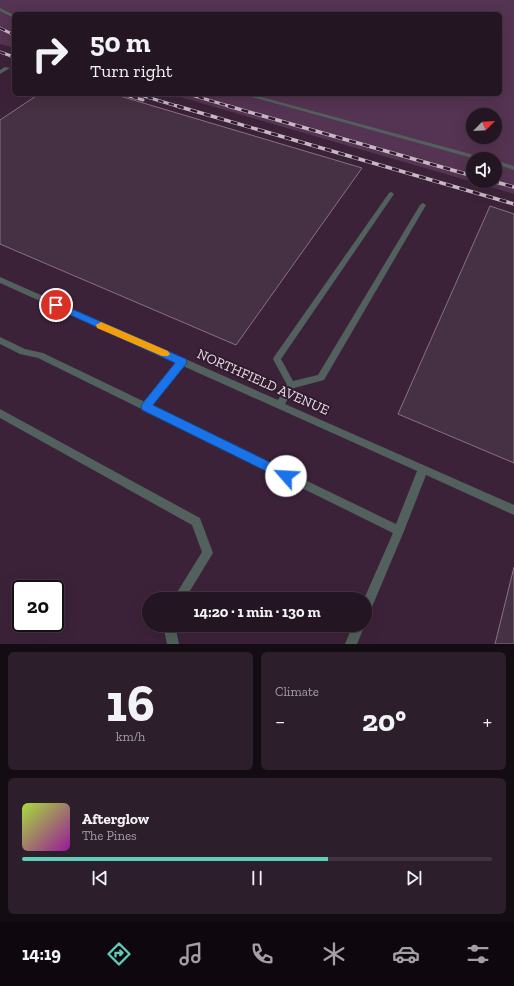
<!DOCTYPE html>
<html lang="en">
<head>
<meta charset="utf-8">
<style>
  :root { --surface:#241522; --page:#2c1e2a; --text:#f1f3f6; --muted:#a39fa5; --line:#413440; --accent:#5eceb8 }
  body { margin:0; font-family:"Zilla Slab",serif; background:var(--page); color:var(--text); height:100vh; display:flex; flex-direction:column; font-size:15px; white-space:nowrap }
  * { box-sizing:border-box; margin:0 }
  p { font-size:13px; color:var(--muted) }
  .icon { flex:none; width:22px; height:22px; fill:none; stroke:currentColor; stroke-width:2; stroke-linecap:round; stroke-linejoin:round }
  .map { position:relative; height:644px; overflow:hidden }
  .side { display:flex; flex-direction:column; gap:8px; padding:8px; background:#140c13; flex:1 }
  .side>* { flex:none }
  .hud { position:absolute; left:12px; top:12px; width:490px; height:84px; border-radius:6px; box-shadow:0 4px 16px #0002,0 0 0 1px var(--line); background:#241522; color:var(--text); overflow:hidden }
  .needle { width:26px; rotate:66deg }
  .controls { position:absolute; left:466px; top:108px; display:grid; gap:8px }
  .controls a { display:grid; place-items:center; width:36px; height:36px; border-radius:50%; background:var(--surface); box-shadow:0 4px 16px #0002,0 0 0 1px var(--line); font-size:20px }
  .speed { position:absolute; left:12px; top:580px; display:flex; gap:8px; font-size:20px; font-weight:700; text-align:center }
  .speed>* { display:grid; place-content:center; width:52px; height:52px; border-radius:50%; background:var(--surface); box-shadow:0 4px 16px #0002,0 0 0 1px var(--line); line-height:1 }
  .speed .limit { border:2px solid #111; border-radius:6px; background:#fff; color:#111 }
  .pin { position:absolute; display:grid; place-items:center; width:34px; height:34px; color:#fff; margin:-17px; border:2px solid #fff; border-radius:50%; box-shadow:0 1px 4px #0007 }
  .me { position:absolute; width:44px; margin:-22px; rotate:296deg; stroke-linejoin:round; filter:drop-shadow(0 0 3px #0008) }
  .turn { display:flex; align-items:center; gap:14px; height:84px; padding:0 12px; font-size:18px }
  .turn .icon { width:52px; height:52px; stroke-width:2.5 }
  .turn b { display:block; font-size:28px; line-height:34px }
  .big { font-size:30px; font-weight:800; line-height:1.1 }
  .side .tile { flex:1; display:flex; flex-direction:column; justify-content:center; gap:6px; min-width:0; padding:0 14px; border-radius:6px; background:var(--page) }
  .side .dial { align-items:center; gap:0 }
  .dial b { font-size:52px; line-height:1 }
  .song { display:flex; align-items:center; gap:12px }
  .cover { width:48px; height:48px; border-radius:6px; background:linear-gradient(135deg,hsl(80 70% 55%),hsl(300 70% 35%)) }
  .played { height:4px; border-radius:2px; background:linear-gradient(90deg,var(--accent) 65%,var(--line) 65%) }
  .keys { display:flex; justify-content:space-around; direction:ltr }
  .heat { display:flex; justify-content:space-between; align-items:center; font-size:22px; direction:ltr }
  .side .tiles { flex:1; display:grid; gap:8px; grid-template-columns:1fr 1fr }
  .tile:last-child { grid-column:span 2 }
  .trip { position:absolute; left:142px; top:592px; width:230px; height:40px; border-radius:20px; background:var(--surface); box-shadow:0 4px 16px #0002,0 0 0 1px var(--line); font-weight:800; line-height:40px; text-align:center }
  .menu { display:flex; height:64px; justify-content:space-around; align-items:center; background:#0e080e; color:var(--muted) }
  .menu .icon { width:28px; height:28px }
  .menu .active { color:var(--accent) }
  .menu b { font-size:18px; color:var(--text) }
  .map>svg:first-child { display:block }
</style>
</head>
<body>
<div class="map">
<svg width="514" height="644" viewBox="0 0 514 644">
  <rect width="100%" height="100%" fill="#301c2e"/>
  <path fill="#3c2239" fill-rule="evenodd" d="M 0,16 L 14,24 L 14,94 L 223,94 L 473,181 L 495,181 L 514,174 L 514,644 L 0,644 ZM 21,589 L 55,589 L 55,623 L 21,623 ZM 149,599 L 365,599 L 365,625 L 149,625 Z"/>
  <path fill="#553352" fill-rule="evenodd" d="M 0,0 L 514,0 L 514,194 L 170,94 L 500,94 L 500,14 L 14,14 L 14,48 L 0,44 ZM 473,115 L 495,115 L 495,137 L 473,137 ZM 473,159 L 495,159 L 495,181 L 473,181 Z"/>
  <path fill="#463043" stroke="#8a7086" d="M 39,94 L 113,94 L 362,168 L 236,345 L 0,244 L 0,120 Z
    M 490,206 L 514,214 L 514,463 L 398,414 Z
    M 514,567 L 514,644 L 495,644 Z"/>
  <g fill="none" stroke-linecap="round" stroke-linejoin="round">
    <path fill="#52615d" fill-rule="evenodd" d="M 0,8 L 14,15 L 14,18 L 0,11 Z
      M 5,67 L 10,68 L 0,74 L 0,70 Z
      M 241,94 L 250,94 L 485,158 L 486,159 L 476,159 Z
      M 495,160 L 514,166 L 514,170 L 495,164 Z
      M 391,192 L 394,194 L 281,359 L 293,381 L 318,375 L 420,205 L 423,203 L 426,205 L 324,380 L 294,388 L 285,404 L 514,505 L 514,515 L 426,475 L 404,531 L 369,614 L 365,616 L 364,599 L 393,533 L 38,358 L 20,354 L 0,344 L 0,337 L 25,349 L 43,353 L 145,402 L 176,362 L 0,283 L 0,277 L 278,400 L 287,385 L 273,359 L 274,357 L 389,193 ZM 183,366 L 417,471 L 396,524 L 152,406 Z
      M 0,409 L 200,518 L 213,553 L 185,599 L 173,599 L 202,552 L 192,525 L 0,418 Z
      M 163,625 L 175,625 L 179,644 L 167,644 Z
      M 353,625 L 365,625 L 357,644 L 345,644 Z"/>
    <g stroke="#c8b8c5" stroke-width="3">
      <path id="rail-far1" d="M 0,28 L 14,35
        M 0,52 L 14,57
        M 122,94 L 143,100
        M 137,94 L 180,107
        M 188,94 L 232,107"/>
    </g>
    <g stroke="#c8b8c5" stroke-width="3.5">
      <path id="rail" d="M 177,106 L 514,204
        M 228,106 L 473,176
        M 492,181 L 514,187"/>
    </g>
    <use href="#rail-far1" stroke="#301c2e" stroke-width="2" stroke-dasharray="5.5" stroke-linecap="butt"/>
    <use href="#rail" stroke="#301c2e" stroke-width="2.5" stroke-dasharray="7" stroke-linecap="butt"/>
  </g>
  <path fill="#1a73e8" stroke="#114b97" d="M 56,302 L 186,359 L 187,362 L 186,364 L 153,405 L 290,472 L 292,476 L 290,479 L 286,481 L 282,479 L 142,410 L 141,407 L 142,404 L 175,363 L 53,307 L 52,305 Z"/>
  <path fill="#f59e0b" d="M 101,322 L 168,351 L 170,354 L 168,356 L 162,356 L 97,328 L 96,325 Z"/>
  <g text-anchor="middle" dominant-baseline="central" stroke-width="4" stroke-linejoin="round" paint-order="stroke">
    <g font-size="14" fill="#ebdce8" stroke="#301c2e">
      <text transform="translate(263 382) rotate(24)">NORTHFIELD AVENUE</text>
    </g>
  </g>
</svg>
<div class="controls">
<a><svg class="needle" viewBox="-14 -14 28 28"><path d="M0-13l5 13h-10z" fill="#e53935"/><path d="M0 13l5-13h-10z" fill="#a39fa5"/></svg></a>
<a><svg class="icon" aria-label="sound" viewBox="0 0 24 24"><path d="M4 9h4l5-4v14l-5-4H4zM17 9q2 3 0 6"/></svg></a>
</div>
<div class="speed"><div class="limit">20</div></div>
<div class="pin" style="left:56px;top:305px;background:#d93025"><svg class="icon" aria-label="arrive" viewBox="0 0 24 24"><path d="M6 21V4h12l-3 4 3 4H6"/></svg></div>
<svg class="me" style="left:286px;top:476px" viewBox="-20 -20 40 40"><circle r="19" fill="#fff"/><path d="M0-13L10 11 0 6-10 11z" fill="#1a73e8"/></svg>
<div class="trip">14:20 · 1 min · 130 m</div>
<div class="hud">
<div class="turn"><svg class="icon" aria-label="right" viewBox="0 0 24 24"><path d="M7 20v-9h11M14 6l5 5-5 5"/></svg><div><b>50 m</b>Turn right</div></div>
</div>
</div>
<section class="side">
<div class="tiles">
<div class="tile dial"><b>16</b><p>km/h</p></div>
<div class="tile"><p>Climate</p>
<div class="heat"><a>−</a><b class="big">20°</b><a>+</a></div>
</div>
<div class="tile">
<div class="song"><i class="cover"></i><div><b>Afterglow</b><p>The Pines</p></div></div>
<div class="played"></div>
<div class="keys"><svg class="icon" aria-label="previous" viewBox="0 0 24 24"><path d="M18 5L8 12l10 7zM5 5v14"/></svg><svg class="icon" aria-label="pause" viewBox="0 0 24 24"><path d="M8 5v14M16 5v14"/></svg><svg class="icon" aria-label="next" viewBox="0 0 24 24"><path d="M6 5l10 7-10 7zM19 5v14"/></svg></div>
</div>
</div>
</section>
<nav class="menu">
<b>14:19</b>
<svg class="icon active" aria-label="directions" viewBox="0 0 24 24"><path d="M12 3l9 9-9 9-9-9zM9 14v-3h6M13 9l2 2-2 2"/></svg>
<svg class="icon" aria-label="music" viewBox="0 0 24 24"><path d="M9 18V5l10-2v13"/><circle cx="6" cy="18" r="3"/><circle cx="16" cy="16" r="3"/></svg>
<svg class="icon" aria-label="phone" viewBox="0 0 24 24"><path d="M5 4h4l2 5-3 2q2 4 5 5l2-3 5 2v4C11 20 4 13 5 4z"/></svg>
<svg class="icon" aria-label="climate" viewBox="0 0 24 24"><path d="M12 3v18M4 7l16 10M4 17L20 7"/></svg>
<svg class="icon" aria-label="car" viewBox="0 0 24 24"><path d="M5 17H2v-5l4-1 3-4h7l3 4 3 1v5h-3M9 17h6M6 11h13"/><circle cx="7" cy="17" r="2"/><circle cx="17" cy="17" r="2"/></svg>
<svg class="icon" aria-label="filters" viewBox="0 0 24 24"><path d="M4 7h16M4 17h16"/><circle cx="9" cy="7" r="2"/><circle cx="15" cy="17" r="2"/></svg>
</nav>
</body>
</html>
